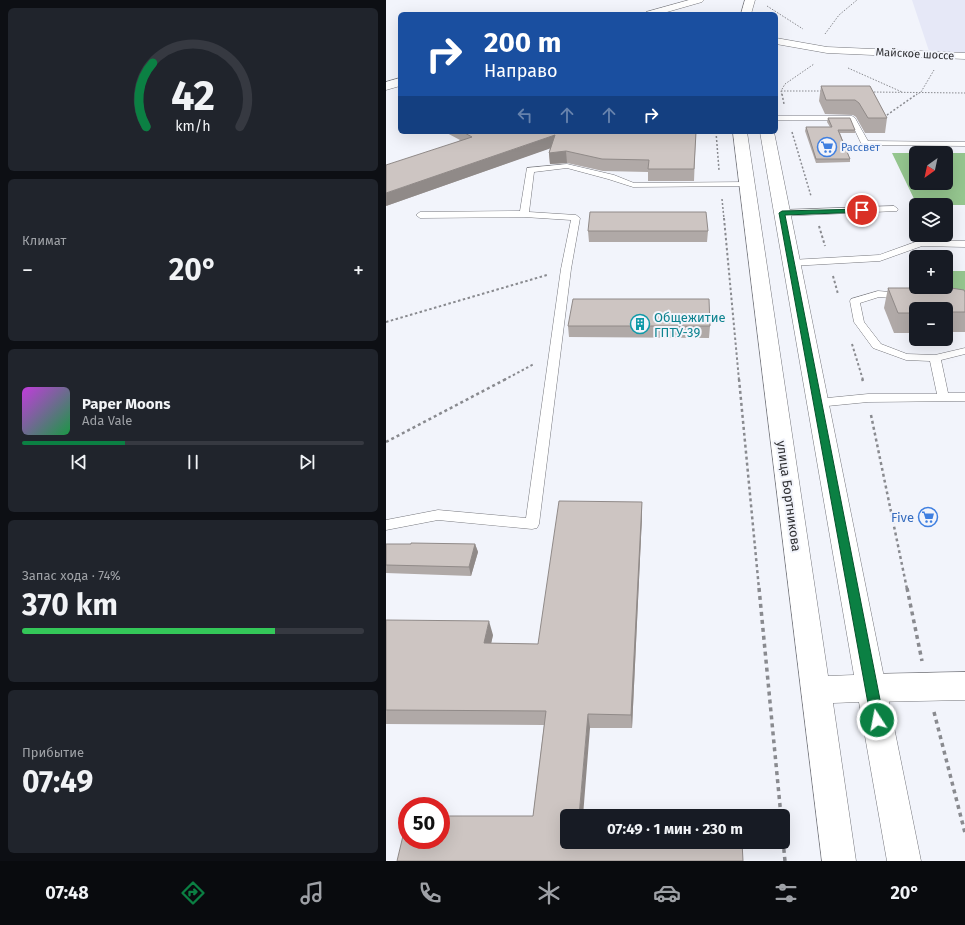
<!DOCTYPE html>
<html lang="ru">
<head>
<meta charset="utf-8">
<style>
  :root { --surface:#171b24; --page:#20242c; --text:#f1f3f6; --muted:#9ea1a6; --line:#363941; --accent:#0b8043 }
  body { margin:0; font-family:"Fira Sans",sans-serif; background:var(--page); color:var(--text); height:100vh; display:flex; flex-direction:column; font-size:15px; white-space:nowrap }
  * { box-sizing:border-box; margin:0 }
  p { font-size:13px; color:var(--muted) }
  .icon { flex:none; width:22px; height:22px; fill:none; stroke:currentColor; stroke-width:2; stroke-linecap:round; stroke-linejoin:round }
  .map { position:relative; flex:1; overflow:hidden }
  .details { display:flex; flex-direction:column; gap:8px; padding:8px; background:#0d0f14; width:386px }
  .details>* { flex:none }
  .guide { position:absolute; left:12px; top:12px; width:380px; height:122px; border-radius:6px; box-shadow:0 4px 16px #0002; background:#1a4fa0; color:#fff; overflow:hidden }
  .needle { width:26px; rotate:213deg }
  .fabs { position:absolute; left:523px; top:146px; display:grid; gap:8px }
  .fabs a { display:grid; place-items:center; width:44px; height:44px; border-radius:6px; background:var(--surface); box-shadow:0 4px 16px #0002; font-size:20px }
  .speed { position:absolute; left:12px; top:797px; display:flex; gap:8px; font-size:20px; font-weight:700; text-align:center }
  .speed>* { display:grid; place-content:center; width:52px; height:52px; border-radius:50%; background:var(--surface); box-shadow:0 4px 16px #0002; line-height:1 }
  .speed .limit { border:6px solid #d22; background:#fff; color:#111 }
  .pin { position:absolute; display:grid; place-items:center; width:34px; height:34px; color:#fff; margin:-17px; border:2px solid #fff; border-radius:50%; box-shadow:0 1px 4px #0007 }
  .me { position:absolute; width:44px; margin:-22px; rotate:349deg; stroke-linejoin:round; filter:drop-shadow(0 0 3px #0008) }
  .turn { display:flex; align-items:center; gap:14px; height:84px; padding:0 20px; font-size:18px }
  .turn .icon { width:52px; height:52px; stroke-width:2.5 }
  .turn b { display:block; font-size:28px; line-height:34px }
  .lanes { display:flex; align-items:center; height:38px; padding:0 20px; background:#0003; justify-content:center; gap:20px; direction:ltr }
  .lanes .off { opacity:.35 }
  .big { font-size:30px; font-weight:700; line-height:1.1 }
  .details .tile { flex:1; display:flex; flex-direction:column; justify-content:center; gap:6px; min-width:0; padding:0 14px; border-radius:6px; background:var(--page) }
  .details .dial { align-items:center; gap:0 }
  .dial svg { height:104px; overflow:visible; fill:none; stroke:var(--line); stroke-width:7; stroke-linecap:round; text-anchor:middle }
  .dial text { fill:var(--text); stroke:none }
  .song { display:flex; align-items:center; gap:12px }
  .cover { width:48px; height:48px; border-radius:6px; background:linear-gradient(135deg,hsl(290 70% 55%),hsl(140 70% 35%)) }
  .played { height:4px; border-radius:2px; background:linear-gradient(90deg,var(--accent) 30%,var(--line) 30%) }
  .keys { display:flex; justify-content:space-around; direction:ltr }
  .heat { display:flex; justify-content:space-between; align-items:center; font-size:22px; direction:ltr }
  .charge { height:6px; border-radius:3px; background:linear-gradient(90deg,#34c759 74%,var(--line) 0) }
  .trip { position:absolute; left:174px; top:809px; width:230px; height:40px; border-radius:6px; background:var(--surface); box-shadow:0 4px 16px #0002; font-weight:700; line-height:40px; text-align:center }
  .tab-bar { display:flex; height:64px; justify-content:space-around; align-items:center; background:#090b0e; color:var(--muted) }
  .tab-bar .icon { width:28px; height:28px }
  .tab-bar .selected { color:var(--accent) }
  .tab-bar b { font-size:18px; color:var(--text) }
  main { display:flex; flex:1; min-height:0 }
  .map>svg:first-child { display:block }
</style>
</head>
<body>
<main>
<section class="details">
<div class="tile dial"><svg viewBox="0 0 100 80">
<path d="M14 69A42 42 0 1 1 86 69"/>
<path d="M14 69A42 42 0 0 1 19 20" stroke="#0b8043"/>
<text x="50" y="56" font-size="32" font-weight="700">42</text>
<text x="50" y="72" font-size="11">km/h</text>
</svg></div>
<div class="tile"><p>Климат</p>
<div class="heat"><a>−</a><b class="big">20°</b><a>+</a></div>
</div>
<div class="tile">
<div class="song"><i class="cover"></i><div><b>Paper Moons</b><p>Ada Vale</p></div></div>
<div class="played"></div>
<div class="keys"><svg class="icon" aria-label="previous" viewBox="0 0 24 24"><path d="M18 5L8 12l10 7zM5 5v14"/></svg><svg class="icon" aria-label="pause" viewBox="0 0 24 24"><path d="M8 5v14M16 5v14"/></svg><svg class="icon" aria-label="next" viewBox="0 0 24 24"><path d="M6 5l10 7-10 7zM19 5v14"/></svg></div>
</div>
<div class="tile"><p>Запас хода · 74%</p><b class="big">370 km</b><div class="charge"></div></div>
<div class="tile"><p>Прибытие</p><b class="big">07:49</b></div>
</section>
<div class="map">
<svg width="579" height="861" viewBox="0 0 579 861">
  <rect width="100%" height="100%" fill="#f2f4fb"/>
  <path fill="#e6e8f7" d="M 526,0 L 579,0 L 579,55 L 544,54 Z"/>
  <path fill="#95c68f" d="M 506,153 L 530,153 L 530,183 L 560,183 L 560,153 L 579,153 L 579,205 L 531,205 Z
    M 567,271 L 579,271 L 579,303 L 523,295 L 537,287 L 560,287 L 560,275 Z"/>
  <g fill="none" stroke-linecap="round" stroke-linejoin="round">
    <g stroke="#76777d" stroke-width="1">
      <path id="lane" d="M 390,116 L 466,116 L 469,118 L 482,141 L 579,142 L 579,146 L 479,145 L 475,143 L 464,120 L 390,120 Z
        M 181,164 L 228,175 L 248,183 L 361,182 L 365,184 L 361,186 L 247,187 L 222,179 L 181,168 L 148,172 L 143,212 L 190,215 L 194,218 L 185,269 L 153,524 L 151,528 L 146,529 L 52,520 L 0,530 L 0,520 L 52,510 L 140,518 L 175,269 L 185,220 L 138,217 L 34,218 L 30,215 L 34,212 L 134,211 L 141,168 Z
        M 508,206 L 512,209 L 511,211 L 396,216 L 392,213 L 396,210 Z
        M 535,240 L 579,241 L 579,247 L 536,246 L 494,261 L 405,266 L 400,263 L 405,260 L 493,255 Z
        M 492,291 L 516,293 L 521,296 L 516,299 L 493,297 L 474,303 L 478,322 L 495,344 L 521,354 L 549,355 L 579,348 L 579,354 L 555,360 L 562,393 L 579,393 L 579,401 L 482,402 L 431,407 L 427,406 L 425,403 L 427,400 L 431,399 L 482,394 L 551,394 L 544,361 L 520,360 L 487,348 L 468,322 L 464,301 L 465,299 Z"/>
    </g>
    <g stroke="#76777d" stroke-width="1">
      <path id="street" d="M 579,672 L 579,700 L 485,702 L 475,698 L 470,688 L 475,678 L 485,674 Z"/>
    </g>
    <g stroke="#76777d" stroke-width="1">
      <path id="secondary" d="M 303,0 L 318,0 L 316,2 L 274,14 L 258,14 L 260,12 Z
        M 359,0 L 369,0 L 365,14 L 355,14 Z
        M 390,38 L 441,47 L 579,53 L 579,59 L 441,53 L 390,44 Z
        M 14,78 L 14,86 L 0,90 L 0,82 Z
        M 347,132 L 361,132 L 442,676 L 468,675 L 374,132 L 388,132 L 535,861 L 501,861 L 473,702 L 447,703 L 470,861 L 436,861 Z"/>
    </g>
    <path stroke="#898a8f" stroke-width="1" stroke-dasharray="1.5 1.5" stroke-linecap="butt" d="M 381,6 L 417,29
      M 439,34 L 453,15 L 471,0
      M 462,68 L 516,92
      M 395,91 L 436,91
      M 485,92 L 579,93
      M 396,95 L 395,91 L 399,84 L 428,64
      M 530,95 L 535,92 L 548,70"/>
    <path stroke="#898a8f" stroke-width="1.5" stroke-dasharray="2 2" stroke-linecap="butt" d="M 396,94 L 398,104
      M 497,116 L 501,115 L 531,94
      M 330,132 L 333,170
      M 406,132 L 425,196
      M 336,199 L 338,219"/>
    <path stroke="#898a8f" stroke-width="2" stroke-dasharray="2.5 2.5" stroke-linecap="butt" d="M 338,218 L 353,380
      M 433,226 L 439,246
      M 447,276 L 452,294
      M 0,322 L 161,275
      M 466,344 L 477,380
      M 118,380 L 148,364"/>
    <path stroke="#898a8f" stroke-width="2.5" stroke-dasharray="3 3" stroke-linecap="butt" d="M 353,379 L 373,589
      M 476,379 L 477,381
      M 485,415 L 521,589
      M 0,442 L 120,379"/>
    <path stroke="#898a8f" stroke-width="3.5" stroke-dasharray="4 4" stroke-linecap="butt" d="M 373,588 L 395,816
      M 521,588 L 536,661
      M 548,712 L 579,833
      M 397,841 L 399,861"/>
    <use href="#lane" fill="#fff" fill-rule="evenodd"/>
    <use href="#street" fill="#fff" fill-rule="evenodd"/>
    <use href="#secondary" fill="#fff" fill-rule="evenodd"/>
  </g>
  <path fill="#b0a9a7" d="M 435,86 L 484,86 L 501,118 L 499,133 L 479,133 L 470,117 L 467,115 L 439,114 L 433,101 Z
    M 442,118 L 469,130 L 469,133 L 454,133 L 464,159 L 464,162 L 430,163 L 419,131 L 420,127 L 444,127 L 441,122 Z
    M 59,132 L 310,132 L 308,181 L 262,181 L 262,172 L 217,171 L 181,163 L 164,164 L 163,153 L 164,148 L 0,206 L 74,140 Z
    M 202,231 L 322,231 L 321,242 L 203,242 Z
    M 502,288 L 579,292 L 579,332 L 560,332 L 560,309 L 530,309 L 530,333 L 508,333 L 498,308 Z
    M 182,326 L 324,326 L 323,338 L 183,337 Z
    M 256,502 L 256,516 L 246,728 L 204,728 L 147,816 L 158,725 L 0,724 L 0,620 L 107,635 L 105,643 L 152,644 Z
    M 0,544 L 89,544 L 92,552 L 85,576 L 0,573 Z"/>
  <path fill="#908a88" d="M 169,135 L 171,146 L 0,206 L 0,193 Z
    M 180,151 L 181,163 L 164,164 L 163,153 Z
    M 256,502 L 256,516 L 246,728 L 245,715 Z
    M 89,544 L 92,552 L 85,576 L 83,567 Z
    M 103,621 L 107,635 L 102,658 L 98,643 Z
    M 202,714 L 204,728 L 197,816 L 193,816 Z"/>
  <path fill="#cdc5c2" stroke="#908a88" d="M 435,86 L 484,86 L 501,118 L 482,118 L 473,103 L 469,100 L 440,100 Z
    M 442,118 L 464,118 L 469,130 L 452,130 L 464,159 L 430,159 L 420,127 L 446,127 Z
    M 77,132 L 310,132 L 308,169 L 262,169 L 263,160 L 216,159 L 180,151 L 163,153 L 169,135 L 0,193 L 0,165 L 86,137 Z
    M 204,212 L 320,212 L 322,231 L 202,231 Z
    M 502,288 L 565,288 L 578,290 L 579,292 L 579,312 L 560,312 L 560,309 L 530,309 L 530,313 L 512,313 Z
    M 187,299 L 323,299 L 324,326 L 182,326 Z
    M 173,501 L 256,502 L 245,715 L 202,714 L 193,816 L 181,816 L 181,842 L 356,842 L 357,861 L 11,861 L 21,819 L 21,840 L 55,840 L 55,816 L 147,816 L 160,711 L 0,710 L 0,620 L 103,621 L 98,643 L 152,644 Z
    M 25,543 L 89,544 L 83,567 L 0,565 L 0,544 L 25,544 Z"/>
  <path fill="#0b8043" stroke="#07532c" d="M 476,209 L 478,209 L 478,212 L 399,215 L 498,720 L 496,724 L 491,726 L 487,724 L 485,720 L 393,213 L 396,211 Z"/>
  <defs>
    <g id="supermarket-ring" transform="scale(1)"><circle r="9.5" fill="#f2f4fb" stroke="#3f7fe0" stroke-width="1.5"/><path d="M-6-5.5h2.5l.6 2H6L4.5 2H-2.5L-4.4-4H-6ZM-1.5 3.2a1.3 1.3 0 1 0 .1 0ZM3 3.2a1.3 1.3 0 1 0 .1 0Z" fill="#3f7fe0"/></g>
    <g id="building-ring" transform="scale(1)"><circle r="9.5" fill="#f2f4fb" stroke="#0f9aa8" stroke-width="1.5"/><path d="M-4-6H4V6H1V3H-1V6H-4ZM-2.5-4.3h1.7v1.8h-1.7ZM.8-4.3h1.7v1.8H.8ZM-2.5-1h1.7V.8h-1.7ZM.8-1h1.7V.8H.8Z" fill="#0f9aa8"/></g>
  </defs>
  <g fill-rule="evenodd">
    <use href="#supermarket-ring" x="441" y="147"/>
    <use href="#building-ring" x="254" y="324"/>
    <use href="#supermarket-ring" x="542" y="517"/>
  </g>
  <g text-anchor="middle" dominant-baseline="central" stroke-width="4" stroke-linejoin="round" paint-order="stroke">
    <g font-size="11" fill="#303033" stroke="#f2f4fb">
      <text transform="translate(529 54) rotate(3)">Майское шоссе</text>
    </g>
    <g font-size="11" fill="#366cbe" stroke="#f2f4fb" text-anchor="start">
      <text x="455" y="147">Рассвет</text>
    </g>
    <g font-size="13" fill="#0d838f" stroke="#f2f4fb" text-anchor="start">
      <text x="268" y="317">Общежитие<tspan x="268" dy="15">ГПТУ-39</tspan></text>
    </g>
    <g font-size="13" fill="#303033" stroke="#f2f4fb">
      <text transform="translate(403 496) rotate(82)">улица Бортникова</text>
    </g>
    <g font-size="13" fill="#366cbe" stroke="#f2f4fb" text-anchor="end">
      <text x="528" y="517">Five</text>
    </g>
  </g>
</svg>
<div class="fabs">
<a><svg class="needle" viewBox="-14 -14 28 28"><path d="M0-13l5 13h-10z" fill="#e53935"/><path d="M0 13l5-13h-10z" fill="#9ea1a6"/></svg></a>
<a><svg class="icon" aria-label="layers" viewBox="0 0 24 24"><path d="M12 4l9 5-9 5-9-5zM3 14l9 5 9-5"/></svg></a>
<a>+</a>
<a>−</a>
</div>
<div class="speed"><div class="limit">50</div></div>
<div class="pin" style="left:476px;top:210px;background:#d93025"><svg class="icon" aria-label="arrive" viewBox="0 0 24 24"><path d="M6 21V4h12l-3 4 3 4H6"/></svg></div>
<svg class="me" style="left:491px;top:720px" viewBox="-20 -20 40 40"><circle r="17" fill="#0b8043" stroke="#fff" stroke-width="3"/><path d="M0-11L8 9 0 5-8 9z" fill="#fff"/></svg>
<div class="trip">07:49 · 1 мин · 230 m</div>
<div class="guide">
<div class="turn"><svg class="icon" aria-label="right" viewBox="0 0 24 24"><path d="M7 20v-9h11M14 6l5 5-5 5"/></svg><div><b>200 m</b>Направо</div></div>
<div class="lanes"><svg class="icon off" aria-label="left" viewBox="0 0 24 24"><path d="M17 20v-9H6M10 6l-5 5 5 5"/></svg><svg class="icon off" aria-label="ahead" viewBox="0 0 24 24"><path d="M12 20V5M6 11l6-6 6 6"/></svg><svg class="icon off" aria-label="ahead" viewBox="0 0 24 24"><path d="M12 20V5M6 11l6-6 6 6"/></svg><svg class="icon" aria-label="right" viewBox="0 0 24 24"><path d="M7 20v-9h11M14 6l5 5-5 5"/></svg></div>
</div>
</div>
</main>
<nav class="tab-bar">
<b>07:48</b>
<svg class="icon selected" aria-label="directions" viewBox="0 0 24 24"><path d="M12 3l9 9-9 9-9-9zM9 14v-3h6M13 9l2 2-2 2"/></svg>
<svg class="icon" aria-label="music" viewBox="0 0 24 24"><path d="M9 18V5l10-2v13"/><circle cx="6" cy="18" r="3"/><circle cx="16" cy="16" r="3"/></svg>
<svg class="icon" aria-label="phone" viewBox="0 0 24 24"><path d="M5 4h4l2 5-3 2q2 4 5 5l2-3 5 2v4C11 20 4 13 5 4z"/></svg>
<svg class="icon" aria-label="climate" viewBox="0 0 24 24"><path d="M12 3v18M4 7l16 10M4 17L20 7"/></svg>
<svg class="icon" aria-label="car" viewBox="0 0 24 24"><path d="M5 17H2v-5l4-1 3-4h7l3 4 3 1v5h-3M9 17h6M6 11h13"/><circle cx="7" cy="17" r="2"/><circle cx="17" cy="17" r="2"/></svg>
<svg class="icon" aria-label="filters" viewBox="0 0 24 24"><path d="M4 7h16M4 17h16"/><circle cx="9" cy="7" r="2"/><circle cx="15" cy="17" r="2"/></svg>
<b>20°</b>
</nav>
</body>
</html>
